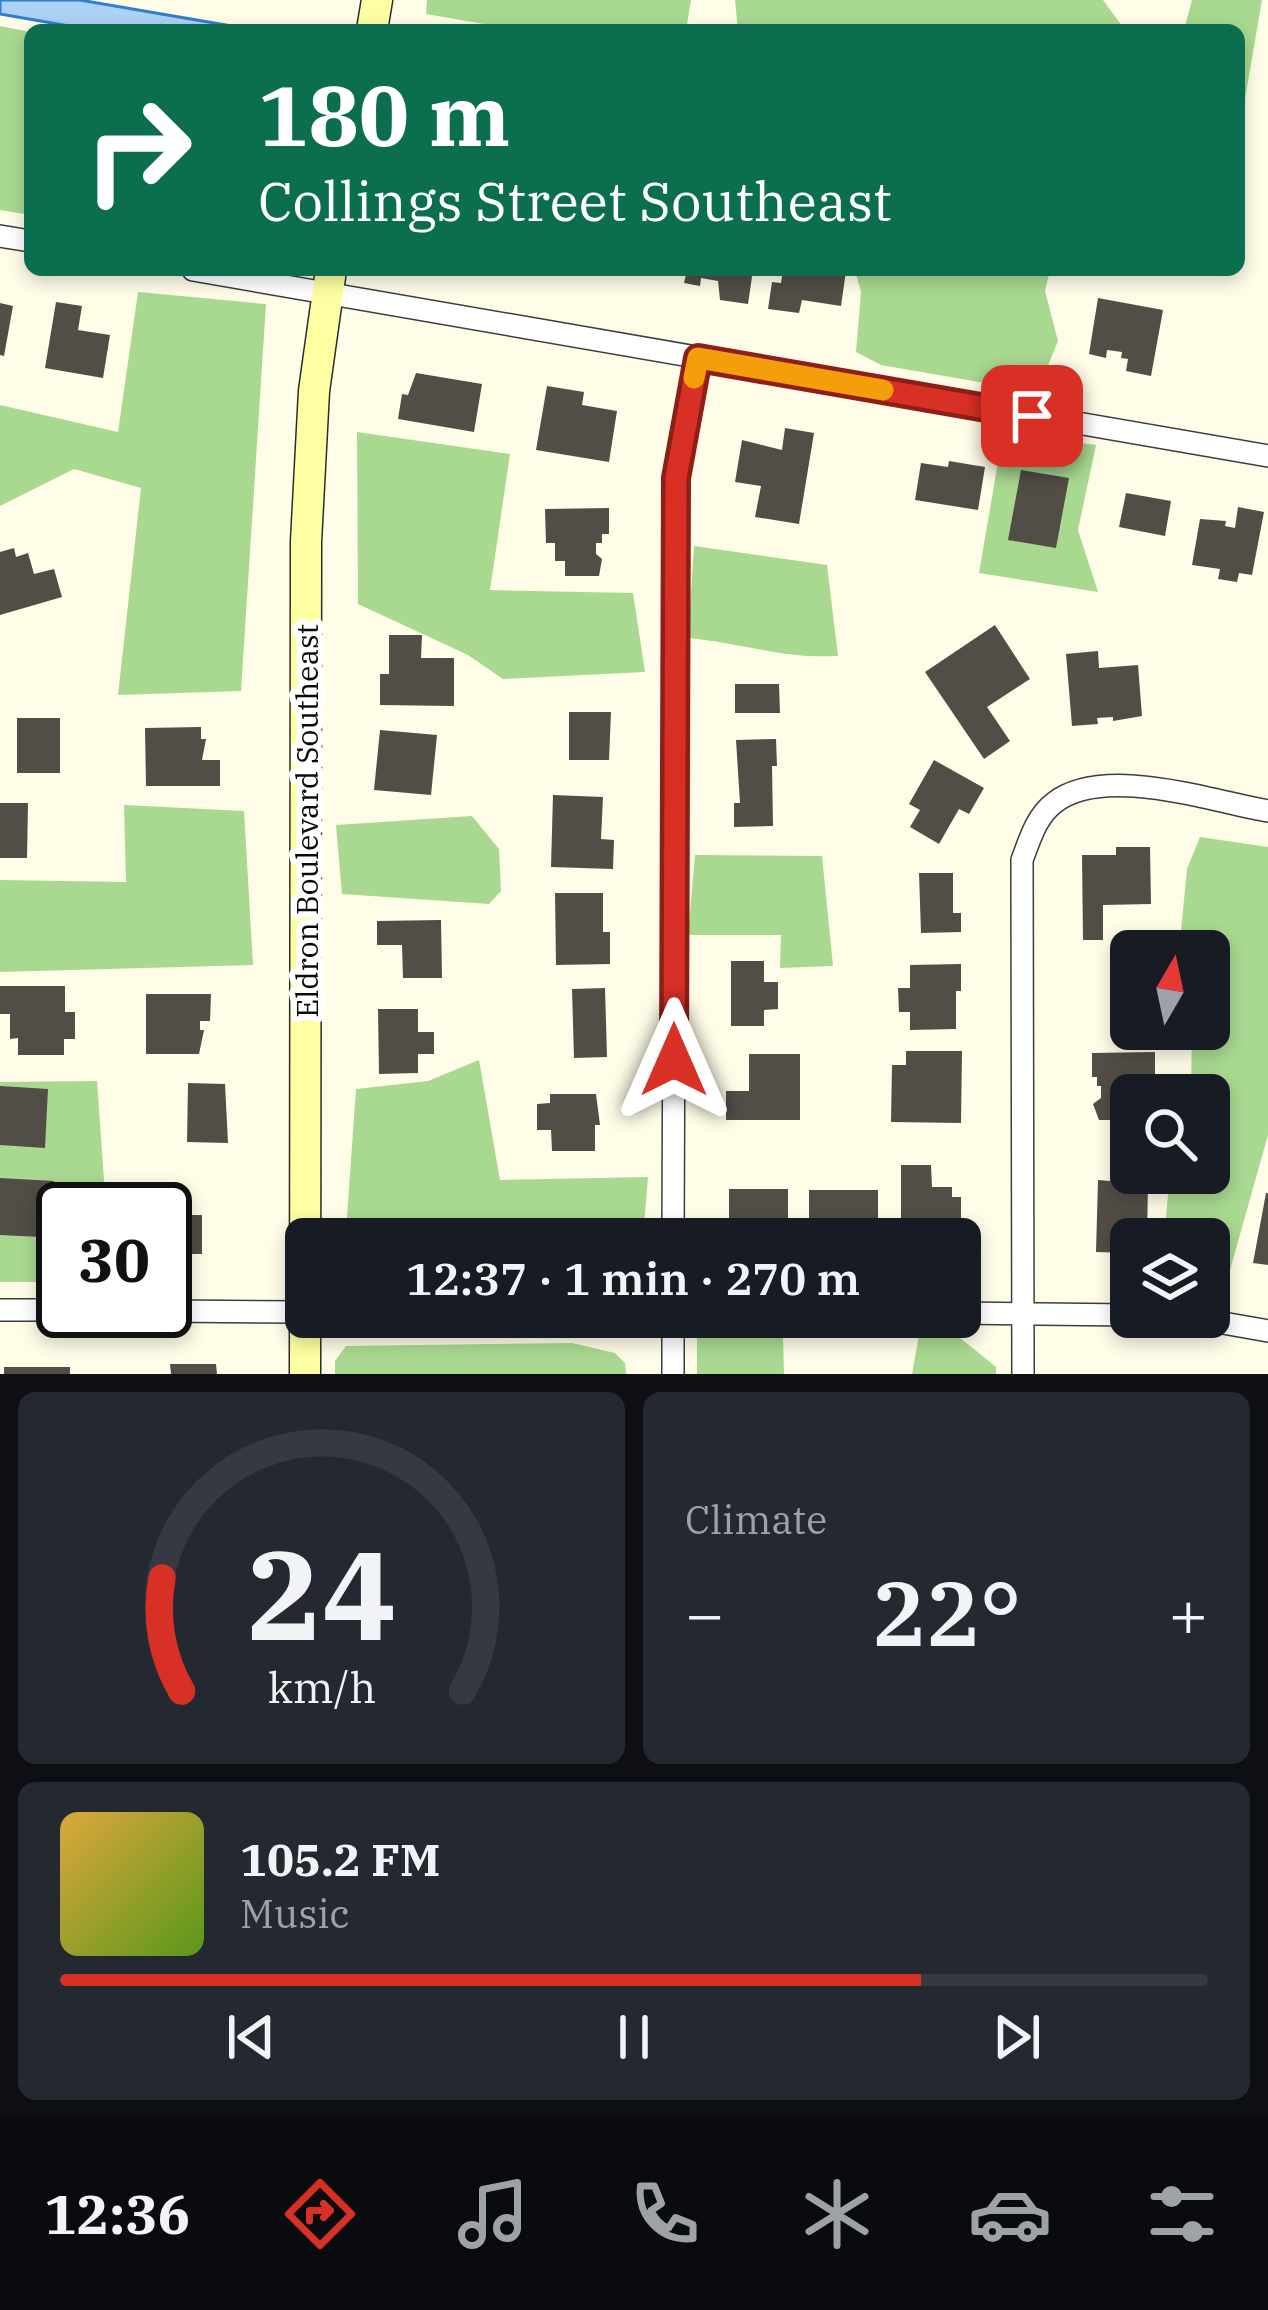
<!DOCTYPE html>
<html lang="en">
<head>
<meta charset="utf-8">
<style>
  :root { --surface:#171b24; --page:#242831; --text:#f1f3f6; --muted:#9ea1a6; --line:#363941; --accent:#d93025 }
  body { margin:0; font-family:"IBM Plex Serif",serif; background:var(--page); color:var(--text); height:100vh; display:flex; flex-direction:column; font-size:45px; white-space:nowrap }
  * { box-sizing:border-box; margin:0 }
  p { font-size:39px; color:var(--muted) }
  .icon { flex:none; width:66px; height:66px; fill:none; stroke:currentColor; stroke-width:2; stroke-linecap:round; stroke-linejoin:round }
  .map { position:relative; height:1374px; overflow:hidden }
  .details { display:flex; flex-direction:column; gap:18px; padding:18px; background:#0d0f14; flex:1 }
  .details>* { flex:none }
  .banner { position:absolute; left:24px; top:24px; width:1221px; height:252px; border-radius:18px; box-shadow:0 6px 18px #0003; background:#0b6e4f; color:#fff; overflow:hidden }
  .needle { width:78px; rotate:9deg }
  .buttons { position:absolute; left:1110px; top:930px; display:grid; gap:24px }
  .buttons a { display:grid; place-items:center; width:120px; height:120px; border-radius:18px; background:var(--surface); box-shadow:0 6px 18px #0003; font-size:60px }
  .speed { position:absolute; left:36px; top:1182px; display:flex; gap:24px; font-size:60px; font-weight:700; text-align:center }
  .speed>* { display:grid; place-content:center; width:156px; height:156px; border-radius:50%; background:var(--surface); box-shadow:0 6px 18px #0003; line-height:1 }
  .speed .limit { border:6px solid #111; border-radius:18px; background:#fff; color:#111 }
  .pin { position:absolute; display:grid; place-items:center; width:102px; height:102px; color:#fff; margin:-51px; border-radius:24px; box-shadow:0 6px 18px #0006 }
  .me { position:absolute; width:132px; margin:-66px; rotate:0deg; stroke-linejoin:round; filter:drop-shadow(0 0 9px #0008) }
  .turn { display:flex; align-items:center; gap:42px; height:252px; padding:0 36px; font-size:54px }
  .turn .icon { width:156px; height:156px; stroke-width:2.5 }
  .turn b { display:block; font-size:84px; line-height:102px }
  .big { font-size:90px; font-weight:600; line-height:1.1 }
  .details .tile { flex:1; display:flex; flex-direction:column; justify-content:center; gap:18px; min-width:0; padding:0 42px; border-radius:18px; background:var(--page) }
  .details .dial { align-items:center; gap:0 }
  .dial svg { height:312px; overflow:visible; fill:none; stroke:var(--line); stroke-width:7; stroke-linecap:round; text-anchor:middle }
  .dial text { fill:var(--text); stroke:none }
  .song { display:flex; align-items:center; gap:36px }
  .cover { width:144px; height:144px; border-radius:18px; background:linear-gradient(135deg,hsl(40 70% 55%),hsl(90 70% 35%)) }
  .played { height:12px; border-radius:6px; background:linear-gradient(90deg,var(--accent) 75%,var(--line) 75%) }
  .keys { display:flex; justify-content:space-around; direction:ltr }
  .heat { display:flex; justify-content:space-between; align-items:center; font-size:66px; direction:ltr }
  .details .tiles { flex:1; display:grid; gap:18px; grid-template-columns:1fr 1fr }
  .tile:last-child { grid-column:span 2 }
  .trip { position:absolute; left:285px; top:1218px; width:696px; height:120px; border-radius:18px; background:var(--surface); box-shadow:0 6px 18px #0003; font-weight:600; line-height:120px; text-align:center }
  .tabs { display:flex; height:192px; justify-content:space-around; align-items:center; background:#090b0e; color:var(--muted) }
  .tabs .icon { width:84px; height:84px }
  .tabs .on { color:var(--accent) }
  .tabs b { font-size:54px; color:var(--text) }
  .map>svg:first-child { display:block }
</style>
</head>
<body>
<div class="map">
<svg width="1268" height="1374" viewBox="0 0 1268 1374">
  <rect width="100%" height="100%" fill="#fffde8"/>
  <path fill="#a9d991" d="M 427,0 L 691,0 L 686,30 L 518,30 L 426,14 Z
    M 735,0 L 1103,0 L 1125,30 L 738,30 Z
    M 1192,0 L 1262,0 L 1240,128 L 1239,30 L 1184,30 Z
    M 0,26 L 30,32 L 30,215 L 0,210 Z
    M 855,270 L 1050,270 L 1045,291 L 1058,341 L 1037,392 L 881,365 L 856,352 L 861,292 Z
    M 138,292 L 266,304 L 241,691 L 118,695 L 141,488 L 74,469 L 0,506 L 0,405 L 118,432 Z
    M 357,432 L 510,454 L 490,590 L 633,593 L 645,672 L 503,679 L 468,655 L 358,604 Z
    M 1003,433 L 1096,445 L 1078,530 L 1098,592 L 979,573 Z
    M 694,546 L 827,565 L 838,656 C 784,659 741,643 688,638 Z
    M 124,805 L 244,811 L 253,965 L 0,972 L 0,880 L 126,882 Z
    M 472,816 L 499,849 L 501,891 L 489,904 L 342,894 L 336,825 Z
    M 1200,837 L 1268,847 L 1268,1135 L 1225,1288 L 1209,1285 L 1209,1239 L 1164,1239 L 1170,1173 L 1209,1173 L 1209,1095 L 1191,1095 L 1192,1029 L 1209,1029 L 1209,951 L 1179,951 L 1187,869 Z
    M 695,855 L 822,856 L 833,966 L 780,968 L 781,935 L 688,935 Z
    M 479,1060 L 500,1180 L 648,1177 L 643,1239 L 349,1239 L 346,1231 L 356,1089 L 428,1081 Z
    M 97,1081 L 106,1209 L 63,1209 L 63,1282 L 0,1282 L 0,1082 Z
    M 783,1334 L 784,1374 L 697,1374 L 697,1338 Z
    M 919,1335 L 959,1337 L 996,1367 L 996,1374 L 912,1374 Z
    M 572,1343 L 615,1353 L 625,1363 L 626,1374 L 335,1374 L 335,1361 L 346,1346 Z"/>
  <path fill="#acd2f6" stroke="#337dce" stroke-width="3" d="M 0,0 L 80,0 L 255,30 L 92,30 L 0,14 Z"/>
  <path fill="#534d47" d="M 687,270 L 753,270 L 748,304 L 720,300 L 718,281 L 701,278 L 700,286 L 684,283 Z
    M 783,270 L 846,271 L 841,306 L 802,300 L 799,313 L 768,309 L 772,282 L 781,283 Z
    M 1098,298 L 1163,310 L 1151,376 L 1126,371 L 1128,359 L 1121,358 L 1122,352 L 1107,350 L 1106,358 L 1089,354 Z
    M 56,302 L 82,306 L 78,330 L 110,335 L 103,378 L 45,368 Z
    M 0,303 L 13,306 L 4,356 L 0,355 Z
    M 416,373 L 482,384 L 474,432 L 398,419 L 402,394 L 408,395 Z
    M 547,386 L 584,392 L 582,405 L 617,411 L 609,462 L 536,450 Z
    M 785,428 L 814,433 L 799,524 L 755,517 L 761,486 L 735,482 L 742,440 L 782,450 Z
    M 949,461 L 985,467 L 978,510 L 915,500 L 921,463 L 948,467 Z
    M 1021,470 L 1069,478 L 1056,548 L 1008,540 Z
    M 1126,493 L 1171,501 L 1165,536 L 1119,527 Z
    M 1238,507 L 1264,512 L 1252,575 L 1239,573 L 1237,582 L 1218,579 L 1220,569 L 1192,565 L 1200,519 L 1226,521 L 1225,526 L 1235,528 Z
    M 609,508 L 609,534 L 602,534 L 602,543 L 596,543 L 596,554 L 602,559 L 599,576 L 565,576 L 565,561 L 555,561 L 555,543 L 546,543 L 545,509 Z
    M 14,548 L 16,557 L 28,553 L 34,574 L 54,569 L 62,597 L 0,615 L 0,552 Z
    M 995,625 L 1030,679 L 987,707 L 1010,741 L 984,759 L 925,672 Z
    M 389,635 L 422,635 L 421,658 L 454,658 L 454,706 L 380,705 L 380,674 L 389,674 Z
    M 1098,651 L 1099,668 L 1138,665 L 1142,716 L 1113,721 L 1113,717 L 1097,718 L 1098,724 L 1072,726 L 1066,654 Z
    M 735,684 L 779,684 L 780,713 L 735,713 Z
    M 569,712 L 611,712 L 609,760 L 569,760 Z
    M 17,718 L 60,718 L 60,773 L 17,773 Z
    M 201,727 L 201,739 L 206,739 L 202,760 L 220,760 L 220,786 L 146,786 L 145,728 Z
    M 380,730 L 437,735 L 431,795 L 374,790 Z
    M 776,739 L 777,766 L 772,766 L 773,826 L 734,827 L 734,803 L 740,803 L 736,740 Z
    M 934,760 L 984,788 L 969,814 L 959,809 L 939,844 L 910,827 L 920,810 L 909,804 Z
    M 553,795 L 603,797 L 601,839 L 614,840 L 613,869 L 551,867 Z
    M 0,803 L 28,803 L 27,858 L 0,858 Z
    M 1116,847 L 1150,847 L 1151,904 L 1103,905 L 1103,940 L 1083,940 L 1082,855 L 1116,855 Z
    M 919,873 L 953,873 L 953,913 L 961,913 L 961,932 L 921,933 Z
    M 555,893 L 603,893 L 603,932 L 610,932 L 610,964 L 556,965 Z
    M 441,920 L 442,978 L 403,978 L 402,945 L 377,945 L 377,921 Z
    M 731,961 L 764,961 L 764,982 L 778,982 L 778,1009 L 764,1010 L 764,1026 L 731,1026 Z
    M 961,964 L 961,991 L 956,991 L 956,1029 L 910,1030 L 910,1012 L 899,1012 L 898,988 L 910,988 L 910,965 Z
    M 0,986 L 65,986 L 65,1012 L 75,1012 L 75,1039 L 64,1039 L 64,1055 L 18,1055 L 18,1038 L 10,1039 L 10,1014 L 0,1014 Z
    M 605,988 L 607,1057 L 574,1058 L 572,989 Z
    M 146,994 L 211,994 L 210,1021 L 200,1021 L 200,1030 L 204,1030 L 199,1054 L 146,1054 Z
    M 378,1009 L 418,1009 L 418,1032 L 434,1032 L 434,1054 L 418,1054 L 418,1073 L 379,1074 Z
    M 906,1051 L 962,1051 L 961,1123 L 891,1122 L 892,1065 L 906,1065 Z
    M 1155,1052 L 1155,1084 L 1143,1084 L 1143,1095 L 1131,1095 L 1131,1120 L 1099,1120 L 1093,1104 L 1101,1098 L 1101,1086 L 1097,1086 L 1097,1077 L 1092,1077 L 1092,1053 Z
    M 749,1054 L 800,1054 L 800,1120 L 726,1120 L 726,1091 L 749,1091 Z
    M 188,1083 L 225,1084 L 228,1143 L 187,1142 Z
    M 0,1086 L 48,1089 L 45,1148 L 0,1145 Z
    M 550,1094 L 596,1094 L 600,1125 L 595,1125 L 595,1151 L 552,1151 L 551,1130 L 537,1130 L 537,1104 L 550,1103 Z
    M 901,1165 L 931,1165 L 932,1187 L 952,1187 L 952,1197 L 961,1197 L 961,1239 L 901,1238 Z
    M 1110,1171 L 1139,1173 L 1139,1182 L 1148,1182 L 1147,1239 L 1131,1239 L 1131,1253 L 1096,1252 L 1098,1180 L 1110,1181 Z
    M 0,1178 L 54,1181 L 52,1201 L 69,1201 L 68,1209 L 63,1209 L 63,1238 L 0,1235 Z
    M 729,1189 L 788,1189 L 788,1239 L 761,1239 L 761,1227 L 729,1227 Z
    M 809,1190 L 878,1190 L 878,1239 L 809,1239 Z
    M 1266,1193 L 1268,1193 L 1268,1265 L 1253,1263 Z
    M 165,1215 L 202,1215 L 202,1254 L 165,1254 Z
    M 170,1364 L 216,1364 L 217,1374 L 171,1374 Z
    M 4,1367 L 70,1367 L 70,1374 L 4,1374 Z"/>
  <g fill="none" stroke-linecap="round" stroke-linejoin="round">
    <g stroke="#3d3d3d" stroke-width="24">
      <path id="street" d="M 0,236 L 30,241
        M 193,270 L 1268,456
        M 673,1239 L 676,479 L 698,358
        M 0,1310 L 63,1310
        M 165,1311 L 306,1312
        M 960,1313 L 1131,1315
        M 673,1317 L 673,1374
        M 1189,1317 L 1268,1331
        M 1023,1374 L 1022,860 C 1030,839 1036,817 1054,803 C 1103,764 1211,801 1268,811"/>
    </g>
    <g stroke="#2c2c2c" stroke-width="33">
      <path id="secondary" d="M 372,30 L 377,0
        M 305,1374 L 306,542 L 314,391 L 331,270"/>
    </g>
    <use href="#street" stroke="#fff" stroke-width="21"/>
    <use href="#secondary" stroke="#feffa3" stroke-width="30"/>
  </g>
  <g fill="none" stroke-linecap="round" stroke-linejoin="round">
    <g stroke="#8d1f18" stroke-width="30">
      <path id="route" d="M 674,1060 L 676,478 L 698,358 L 1032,416"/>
    </g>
    <use href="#route" stroke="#d93025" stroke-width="21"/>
    <path stroke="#f59e0b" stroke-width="21" d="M 694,378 L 698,358 L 883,390"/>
  </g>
  <g text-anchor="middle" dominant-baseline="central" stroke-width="12" stroke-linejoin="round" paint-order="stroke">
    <g font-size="30" fill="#0a0a0a" stroke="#fff">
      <text transform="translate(306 821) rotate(-90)">Eldron Boulevard Southeast</text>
    </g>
  </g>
</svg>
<div class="buttons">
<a><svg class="needle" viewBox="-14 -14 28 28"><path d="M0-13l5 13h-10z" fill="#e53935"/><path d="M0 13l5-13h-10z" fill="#9ea1a6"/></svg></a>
<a><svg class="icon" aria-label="search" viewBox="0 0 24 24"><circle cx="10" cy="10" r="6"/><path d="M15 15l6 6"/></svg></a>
<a><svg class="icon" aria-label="layers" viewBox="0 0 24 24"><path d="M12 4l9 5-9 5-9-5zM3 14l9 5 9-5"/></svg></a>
</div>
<div class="speed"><div class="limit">30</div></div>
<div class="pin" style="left:1032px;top:416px;background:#d93025"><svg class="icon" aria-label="arrive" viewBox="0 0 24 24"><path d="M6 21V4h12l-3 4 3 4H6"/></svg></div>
<svg class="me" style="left:674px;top:1060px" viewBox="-20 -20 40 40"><path d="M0-17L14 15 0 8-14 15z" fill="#d93025" stroke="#fff" stroke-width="4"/></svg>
<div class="trip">12:37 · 1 min · 270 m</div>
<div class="banner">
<div class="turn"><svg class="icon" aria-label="right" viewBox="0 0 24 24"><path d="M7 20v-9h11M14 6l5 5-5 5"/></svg><div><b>180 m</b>Collings Street Southeast</div></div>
</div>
</div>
<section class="details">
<div class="tiles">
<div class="tile dial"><svg viewBox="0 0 100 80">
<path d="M14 69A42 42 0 1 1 86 69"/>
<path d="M14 69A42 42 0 0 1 9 40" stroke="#d93025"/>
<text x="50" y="56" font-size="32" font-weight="700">24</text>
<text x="50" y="72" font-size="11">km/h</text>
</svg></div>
<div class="tile"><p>Climate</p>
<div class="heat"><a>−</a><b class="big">22°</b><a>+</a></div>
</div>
<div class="tile">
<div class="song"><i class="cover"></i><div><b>105.2 FM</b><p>Music</p></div></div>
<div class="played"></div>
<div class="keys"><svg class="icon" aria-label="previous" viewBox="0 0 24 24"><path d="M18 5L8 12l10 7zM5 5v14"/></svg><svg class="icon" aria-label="pause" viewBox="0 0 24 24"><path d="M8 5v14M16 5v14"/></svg><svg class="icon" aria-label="next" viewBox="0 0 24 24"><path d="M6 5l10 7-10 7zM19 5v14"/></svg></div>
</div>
</div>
</section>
<nav class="tabs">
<b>12:36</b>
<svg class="icon on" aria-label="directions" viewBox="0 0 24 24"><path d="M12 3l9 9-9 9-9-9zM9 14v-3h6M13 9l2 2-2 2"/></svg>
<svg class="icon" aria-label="music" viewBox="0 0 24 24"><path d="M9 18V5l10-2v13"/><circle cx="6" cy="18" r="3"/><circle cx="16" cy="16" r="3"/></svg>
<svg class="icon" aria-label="phone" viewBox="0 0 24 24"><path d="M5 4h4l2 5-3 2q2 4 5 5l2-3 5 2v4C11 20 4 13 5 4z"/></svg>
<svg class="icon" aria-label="climate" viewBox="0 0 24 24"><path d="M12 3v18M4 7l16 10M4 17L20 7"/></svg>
<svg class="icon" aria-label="car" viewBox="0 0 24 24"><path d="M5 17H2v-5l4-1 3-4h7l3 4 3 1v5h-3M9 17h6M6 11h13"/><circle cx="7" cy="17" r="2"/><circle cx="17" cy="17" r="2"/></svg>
<svg class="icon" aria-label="filters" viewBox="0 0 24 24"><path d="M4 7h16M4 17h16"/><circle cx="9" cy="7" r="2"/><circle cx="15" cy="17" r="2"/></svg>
</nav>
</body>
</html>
